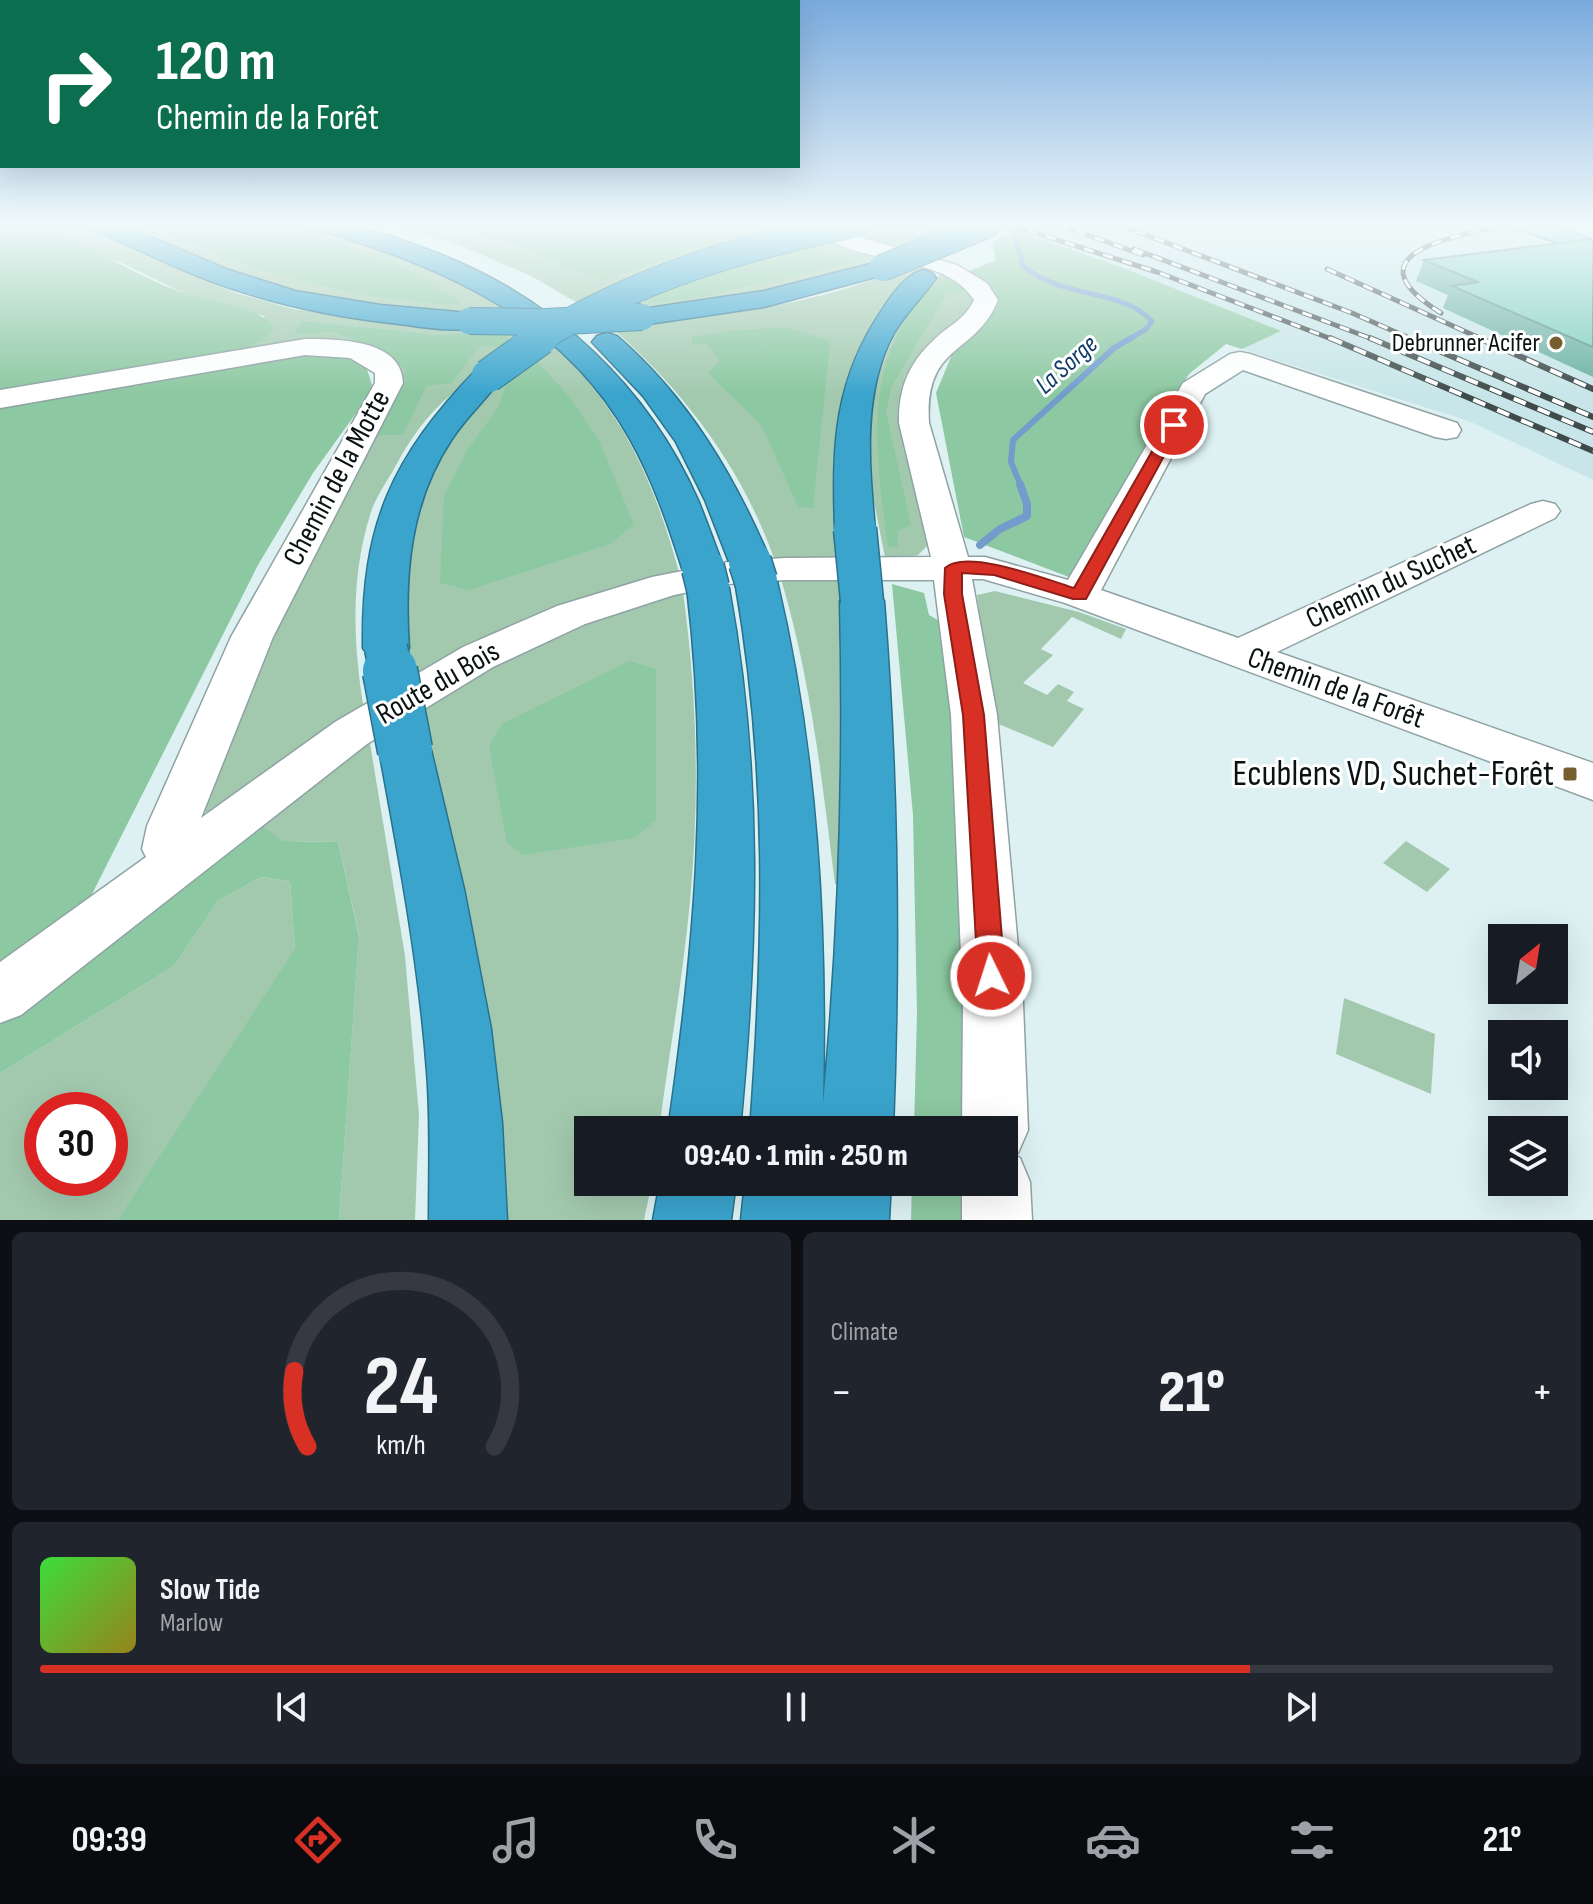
<!DOCTYPE html>
<html lang="en">
<head>
<meta charset="utf-8">
<style>
  :root { --surface:#171b24; --page:#20242c; --text:#f1f3f6; --muted:#9ea1a6; --line:#363941; --accent:#d93025 }
  body { margin:0; font-family:"Sofia Sans Condensed",sans-serif; background:var(--page); color:var(--text); height:100vh; display:flex; flex-direction:column; font-size:30px; white-space:nowrap }
  * { box-sizing:border-box; margin:0 }
  p { font-size:26px; color:var(--muted) }
  .icon { flex:none; width:44px; height:44px; fill:none; stroke:currentColor; stroke-width:2; stroke-linecap:round; stroke-linejoin:round }
  .map { position:relative; height:1220px; overflow:hidden }
  .panel { display:flex; flex-direction:column; gap:12px; padding:12px; background:#0d0f14; flex:1 }
  .panel>* { flex:none }
  .guide { position:absolute; left:0px; top:0px; width:800px; height:168px; box-shadow:0 8px 32px #0002; background:#0b6e4f; color:#fff; overflow:hidden }
  .needle { width:52px; rotate:30deg }
  .controls { position:absolute; left:1488px; top:924px; display:grid; gap:16px }
  .controls a { display:grid; place-items:center; width:80px; height:80px; border-radius:0px; background:var(--surface); box-shadow:0 8px 32px #0002; font-size:40px }
  .speed { position:absolute; left:24px; top:1092px; display:flex; gap:16px; font-size:40px; font-weight:700; text-align:center }
  .speed>* { display:grid; place-content:center; width:104px; height:104px; border-radius:50%; background:var(--surface); box-shadow:0 8px 32px #0002; line-height:1 }
  .speed .limit { border:12px solid #d22; background:#fff; color:#111 }
  .pin { position:absolute; display:grid; place-items:center; width:68px; height:68px; color:#fff; margin:-34px; border:4px solid #fff; border-radius:50%; box-shadow:0 2px 8px #0007 }
  .me { position:absolute; width:88px; margin:-44px; rotate:356deg; stroke-linejoin:round; filter:drop-shadow(0 0 6px #0008) }
  .turn { display:flex; align-items:center; gap:28px; height:168px; padding:0 24px; font-size:36px }
  .turn .icon { width:104px; height:104px; stroke-width:2.5 }
  .turn b { display:block; font-size:56px; line-height:68px }
  .big { font-size:60px; font-weight:800; line-height:1.1 }
  .panel .widget { flex:1; display:flex; flex-direction:column; justify-content:center; gap:12px; min-width:0; padding:0 28px; border-radius:12px; background:var(--page) }
  .panel .dial { align-items:center; gap:0 }
  .dial svg { height:208px; overflow:visible; fill:none; stroke:var(--line); stroke-width:7; stroke-linecap:round; text-anchor:middle }
  .dial text { fill:var(--text); stroke:none }
  .song { display:flex; align-items:center; gap:24px }
  .cover { width:96px; height:96px; border-radius:12px; background:linear-gradient(135deg,hsl(120 70% 55%),hsl(50 70% 35%)) }
  .played { height:8px; border-radius:4px; background:linear-gradient(90deg,var(--accent) 80%,var(--line) 80%) }
  .keys { display:flex; justify-content:space-around; direction:ltr }
  .heat { display:flex; justify-content:space-between; align-items:center; font-size:44px; direction:ltr }
  .panel .tiles { flex:1; display:grid; gap:12px; grid-template-columns:1fr 1fr }
  .widget:last-child { grid-column:span 2 }
  .trip { position:absolute; left:574px; top:1116px; width:444px; height:80px; border-radius:0px; background:var(--surface); box-shadow:0 8px 32px #0002; font-weight:800; line-height:80px; text-align:center }
  .tabs { display:flex; height:128px; justify-content:space-around; align-items:center; background:#090b0e; color:var(--muted) }
  .tabs .icon { width:56px; height:56px }
  .tabs .selected { color:var(--accent) }
  .tabs b { font-size:36px; color:var(--text) }
  .map>svg:first-child { display:block }
</style>
</head>
<body>
<div class="map">
<svg width="1593" height="1220" viewBox="0 0 1593 1220">
  <rect width="100%" height="100%" fill="#ddf1f3"/>
  <path fill="#c8e6e9" d="M 994,224 L 1507,224 L 1593,252 L 1593,480 L 1471,422 L 1242,349 L 1280,331 L 1126,269 Z"/>
  <path fill="#a2c9ae" fill-rule="evenodd" d="M 12,224 L 71,224 L 236,293 L 293,309 L 411,325 L 542,328 C 510,352 475,374 444,401 C 423,420 407,444 394,469 C 386,483 376,497 371,512 C 350,577 353,644 364,710 L 208,813 L 198,807 L 386,359 L 238,350 L 265,316 L 187,295 L 124,264 L 36,229 Z
    M 112,224 L 295,224 L 366,244 L 442,273 L 519,318 L 357,306 L 257,283 Z
    M 394,224 L 810,224 L 895,258 L 790,290 L 646,312 L 581,305 L 531,276 L 459,245 Z
    M 913,264 L 926,267 C 823,350 839,439 840,558 L 775,561 C 742,467 684,391 609,325 C 711,318 819,306 913,264 Z
    M 943,272 L 977,298 L 969,316 L 915,360 L 906,376 L 901,403 L 930,543 L 918,555 L 886,562 C 881,536 875,510 871,484 C 862,408 884,323 943,272 Z
    M 546,339 C 621,403 655,483 680,576 L 413,680 L 404,641 L 407,529 L 435,458 L 476,402 Z
    M 840,576 L 845,885 L 835,884 C 822,781 811,679 781,579 Z
    M 995,591 L 1079,612 L 1126,629 L 1121,639 L 1072,617 L 1041,649 L 1053,655 L 1023,683 L 1047,695 L 1058,684 L 1074,692 L 1067,701 L 1084,709 L 1053,747 L 994,722 L 977,595 Z
    M 683,592 C 697,694 700,798 690,901 C 683,977 669,1054 659,1130 L 588,1130 L 588,1182 L 652,1182 L 644,1220 L 500,1220 L 419,703 L 564,629 Z
    M 369,737 L 405,956 L 419,1115 L 415,1220 L 339,1220 L 359,935 L 338,842 L 281,841 L 258,822 Z
    M 1406,841 L 1450,869 L 1427,892 L 1383,863 Z
    M 261,877 L 290,881 L 295,949 L 244,1220 L 0,1220 L 0,1073 L 174,966 L 218,901 ZM 42,1110 L 110,1110 L 110,1178 L 42,1178 Z
    M 1344,998 L 1435,1034 L 1431,1094 L 1336,1054 Z"/>
  <path fill="#8cc8a1" d="M 0,224 C 66,224 129,276 189,295 C 216,304 256,305 274,327 C 268,340 252,346 238,350 C 270,352 345,348 367,369 L 372,385 L 367,398 L 313,473 L 258,565 L 85,908 L 0,965 Z
    M 140,224 L 261,224 L 314,236 L 401,266 L 460,300 L 458,304 L 448,305 L 356,294 L 262,271 Z
    M 445,224 L 779,224 L 784,230 L 688,253 L 601,280 L 504,241 Z
    M 883,224 L 962,224 C 912,247 904,254 850,235 L 851,231 Z
    M 1016,230 L 1126,269 L 1281,331 L 1242,349 L 1226,344 L 1189,374 L 1069,577 L 964,537 L 936,393 L 953,352 L 987,320 L 998,302 L 992,288 L 967,272 L 996,260 L 992,242 Z
    M 803,243 L 829,246 L 819,251 L 843,258 L 856,253 L 869,259 L 693,299 L 648,303 L 643,300 L 697,278 Z
    M 952,277 L 966,290 L 946,295 L 891,388 L 886,412 L 911,525 L 897,531 L 898,546 L 888,548 C 878,469 862,381 911,311 C 926,291 929,286 952,277 Z
    M 302,321 L 438,335 L 503,333 L 509,339 L 501,346 L 479,347 L 452,383 L 426,386 L 403,435 L 378,435 L 405,382 L 404,368 L 386,352 L 334,332 L 294,334 Z
    M 786,327 L 830,341 L 813,508 L 798,507 L 762,426 L 708,373 L 720,361 L 706,344 L 692,345 L 692,337 L 726,331 Z
    M 538,362 L 570,398 L 598,439 L 634,524 L 610,544 L 469,590 L 440,583 L 444,496 L 468,449 L 499,406 L 507,381 Z
    M 892,584 L 924,593 L 929,615 L 943,623 L 963,842 L 971,1130 L 914,1130 L 917,1013 L 913,815 Z
    M 629,661 L 656,669 L 656,820 L 634,838 L 523,855 L 507,843 L 489,746 L 502,724 Z
    M 258,822 L 282,841 L 338,842 L 359,936 L 339,1220 L 118,1220 L 295,949 L 290,881 L 261,877 L 218,901 L 174,966 L 0,1073 L 0,1023 L 103,947 Z
    M 912,1182 L 970,1182 L 969,1220 L 911,1220 Z"/>
  <g fill="none" stroke-linecap="round" stroke-linejoin="round">
    <path stroke="#739ccc" stroke-width="5" d="M 1014,229 C 1012,242 1022,251 1022,265 C 1062,300 1119,287 1152,321 L 1146,329 L 1128,340"/>
    <path stroke="#739ccc" stroke-width="6" d="M 1021,486 L 1011,462 L 1013,440 L 1114,348 L 1131,338"/>
    <path stroke="#739ccc" stroke-width="8" d="M 980,545 L 1000,529 L 1027,516 L 1027,504 L 1020,484"/>
    <g stroke="#8fa2a4" stroke-width="3">
      <path id="minor" d="M 808,224 L 834,224 L 866,239 L 957,265 L 987,283 L 998,300 C 975,357 924,342 929,423 L 968,557 L 985,557 L 1068,580 L 1183,383 L 1230,354 L 1240,352 L 1250,354 L 1457,423 L 1461,430 L 1457,437 L 1446,439 L 1435,437 L 1243,370 L 1205,394 L 1101,590 L 1238,638 L 1531,504 L 1543,501 L 1555,504 L 1560,511 L 1555,518 L 1277,652 L 1593,763 L 1593,800 L 1065,603 L 983,579 L 972,579 L 997,715 L 1023,1003 L 1028,1130 L 1018,1153 L 1014,1155 L 1020,1158 L 1030,1182 L 1032,1220 L 962,1220 L 962,1182 L 1004,1182 L 1004,1130 L 962,1130 L 963,1003 L 951,715 L 934,580 L 785,580 L 728,584 L 674,595 L 585,624 L 493,667 L 367,744 L 21,1015 L 0,1023 L 0,962 L 146,857 L 142,849 L 147,826 L 231,637 L 375,383 L 375,373 L 350,358 L 305,355 L 0,408 L 0,390 L 305,339 C 337,339 402,339 403,383 L 273,637 L 201,818 L 335,722 L 463,647 L 557,606 L 652,577 L 728,562 L 785,558 L 931,557 L 899,423 C 898,383 913,356 944,331 C 956,322 967,315 974,300 C 942,249 847,269 808,224 Z
        M 1526,224 L 1523,228 L 1505,231 L 1495,225 Z"/>
    </g>
    <g stroke="#2a718c" stroke-width="3">
      <path id="major" d="M 1515,224 L 1549,224 L 1593,240 L 1593,255 L 1518,229 Z"/>
    </g>
    <g stroke="#2a718c" stroke-width="3">
      <path id="highway" d="M 87,224 L 120,224 L 226,269 L 295,291 L 380,305 L 469,313 L 479,315 L 483,321 L 479,327 C 455,333 424,327 399,324 C 334,317 270,304 208,280 C 168,265 130,245 90,229 Z
        M 313,224 C 364,224 395,237 442,255 C 555,300 648,387 698,500 C 707,522 715,545 724,568 L 716,577 L 723,579 L 729,588 C 763,774 758,943 740,1130 L 668,1130 C 695,945 710,775 687,588 L 695,578 L 688,577 L 682,568 C 668,524 653,480 630,439 C 563,318 442,266 316,229 Z
        M 882,261 L 891,263 L 894,268 L 891,273 L 764,307 L 642,325 L 632,323 L 628,317 L 632,311 L 642,309 L 764,291 Z
        M 923,270 L 932,273 L 936,278 C 923,297 906,312 894,333 C 862,392 869,464 875,529 L 869,537 L 855,541 L 841,537 L 835,529 C 832,444 834,379 884,307 C 893,293 907,274 923,270 Z
        M 607,333 L 617,336 C 689,399 734,475 771,562 L 765,570 L 771,572 L 777,581 C 818,754 827,927 823,1104 C 839,937 844,769 840,601 L 847,592 L 862,588 L 877,592 L 884,601 C 898,777 900,953 893,1130 L 750,1130 C 764,941 768,768 735,581 L 741,572 L 735,571 L 729,562 L 705,500 L 676,442 L 643,396 L 592,342 L 597,336 Z
        M 488,367 L 499,369 L 503,376 C 488,398 467,416 452,439 C 410,502 404,574 409,648 L 402,658 L 386,663 L 370,658 L 363,648 C 361,525 392,457 477,369 Z
        M 405,732 L 423,737 L 431,750 L 464,889 L 491,1029 L 502,1123 L 507,1220 L 429,1220 C 429,1171 431,1122 427,1072 C 419,964 399,857 379,750 L 387,737 Z
        M 660,1182 L 736,1182 L 731,1220 L 653,1220 Z
        M 745,1182 L 891,1182 L 889,1220 L 741,1220 Z"/>
    </g>
    <use href="#minor" fill="#fff" fill-rule="evenodd"/>
    <use href="#major" fill="#89c8e1" fill-rule="evenodd"/>
    <use href="#highway" fill="#3aa4cd" fill-rule="evenodd"/>
    <g stroke="#3f4a4a" stroke-width="5">
      <path id="rail-far1" d="M 1008,224 L 1157,272 L 1334,340
        M 1057,224 L 1143,255
        M 1117,224 L 1352,313 L 1414,340
        M 1134,249 L 1375,340
        M 1327,269 L 1484,340
        M 1441,313 C 1343,252 1460,236 1509,224"/>
    </g>
    <g stroke="#3f4a4a" stroke-width="6">
      <path id="rail" d="M 1330,338 L 1593,451
        M 1370,338 L 1593,432
        M 1409,338 L 1593,417
        M 1479,338 L 1593,389"/>
    </g>
    <use href="#rail-far1" stroke="#fff" stroke-width="3" stroke-dasharray="10" stroke-linecap="butt"/>
    <use href="#rail" stroke="#fff" stroke-width="4" stroke-dasharray="13" stroke-linecap="butt"/>
    <g stroke="#2a718c" stroke-width="28" stroke-linecap="butt">
      <path id="highway-bridge-far3" d="M 882,268 L 989,224
        M 469,321 L 546,322 L 642,317
        M 538,340 C 635,279 741,248 852,224"/>
    </g>
    <g stroke="#2a718c" stroke-width="35" stroke-linecap="butt">
      <path id="highway-bridge-far2" d="M 488,376 L 541,338"/>
    </g>
    <g stroke="#2a718c" stroke-width="45" stroke-linecap="butt">
      <path id="highway-bridge-far1" d="M 855,529 L 862,601
        M 750,562 L 756,581
        M 703,568 L 708,588
        M 386,648 L 391,673"/>
    </g>
    <g stroke="#2a718c" stroke-width="57" stroke-linecap="butt">
      <path id="highway-bridge" d="M 390,671 L 405,750"/>
    </g>
    <use href="#highway-bridge-far3" stroke="#3aa4cd" stroke-width="26"/>
    <use href="#highway-bridge-far2" stroke="#3aa4cd" stroke-width="33"/>
    <use href="#highway-bridge-far1" stroke="#3aa4cd" stroke-width="42"/>
    <use href="#highway-bridge" stroke="#3aa4cd" stroke-width="54"/>
  </g>
  <path fill="#6cb2a4" d="M 1593,239 L 1593,377 L 1443,308 L 1448,295 L 1416,281 L 1424,260 Z"/>
  <path fill="#7ecfbf" stroke="#589186" stroke-width="2" d="M 1593,239 L 1593,347 L 1452,286 L 1478,282 L 1424,260 Z"/>
  <linearGradient id="sky" x2="0" y2="1"><stop stop-color="#79aadd"/><stop offset="0.57" stop-color="#f0f9fa"/><stop offset="1" stop-color="#f0f9fa" stop-opacity="0"/></linearGradient>
  <rect width="1593" height="395" fill="url(#sky)"/>
  <path fill="#d93025" stroke="#8d1f18" stroke-width="2" d="M 1174,421 L 1181,425 L 1086,599 L 1073,599 L 994,575 L 962,573 L 962,594 L 984,715 L 1005,976 L 1001,984 L 991,987 L 982,984 L 978,976 L 963,715 L 944,594 L 945,568 C 966,548 1048,580 1074,588 L 1167,425 Z"/>
  <g fill="#755d2e" stroke="#fff" stroke-width="3">
    <circle cx="1556" cy="343" r="8"/>
    <rect x="1562" y="766" width="16" height="16" rx="4"/>
  </g>
  <g text-anchor="middle" dominant-baseline="central" stroke-width="6" stroke-linejoin="round" paint-order="stroke">
    <g font-size="26" fill="#0b1212" stroke="#fff" text-anchor="end">
      <text x="1540" y="343">Debrunner Acifer</text>
    </g>
    <g font-size="26" font-style="italic" fill="#0f3b67" stroke="#fff">
      <text transform="translate(1067 365) rotate(-42)">La Sorge</text>
    </g>
    <g font-size="30" fill="#0b1212" stroke="#fff">
      <text transform="translate(337 478) rotate(-62)">Chemin de la Motte</text>
      <text transform="translate(1391 582) rotate(-25)">Chemin du Suchet</text>
      <text transform="translate(438 683) rotate(-30)">Route du Bois</text>
      <text transform="translate(1336 688) rotate(20)">Chemin de la Forêt</text>
    </g>
    <g font-size="36" fill="#0b1212" stroke="#fff" text-anchor="end">
      <text x="1554" y="774">Ecublens VD, Suchet-Forêt</text>
    </g>
  </g>
</svg>
<div class="controls">
<a><svg class="needle" viewBox="-14 -14 28 28"><path d="M0-13l5 13h-10z" fill="#e53935"/><path d="M0 13l5-13h-10z" fill="#9ea1a6"/></svg></a>
<a><svg class="icon" aria-label="sound" viewBox="0 0 24 24"><path d="M4 9h4l5-4v14l-5-4H4zM17 9q2 3 0 6"/></svg></a>
<a><svg class="icon" aria-label="layers" viewBox="0 0 24 24"><path d="M12 4l9 5-9 5-9-5zM3 14l9 5 9-5"/></svg></a>
</div>
<div class="speed"><div class="limit">30</div></div>
<div class="pin" style="left:1174px;top:425px;background:#d93025"><svg class="icon" aria-label="arrive" viewBox="0 0 24 24"><path d="M6 21V4h12l-3 4 3 4H6"/></svg></div>
<svg class="me" style="left:991px;top:976px" viewBox="-20 -20 40 40"><circle r="17" fill="#d93025" stroke="#fff" stroke-width="3"/><path d="M0-11L8 9 0 5-8 9z" fill="#fff"/></svg>
<div class="trip">09:40 · 1 min · 250 m</div>
<div class="guide">
<div class="turn"><svg class="icon" aria-label="right" viewBox="0 0 24 24"><path d="M7 20v-9h11M14 6l5 5-5 5"/></svg><div><b>120 m</b>Chemin de la Forêt</div></div>
</div>
</div>
<section class="panel">
<div class="tiles">
<div class="widget dial"><svg viewBox="0 0 100 80">
<path d="M14 69A42 42 0 1 1 86 69"/>
<path d="M14 69A42 42 0 0 1 9 40" stroke="#d93025"/>
<text x="50" y="56" font-size="32" font-weight="700">24</text>
<text x="50" y="72" font-size="11">km/h</text>
</svg></div>
<div class="widget"><p>Climate</p>
<div class="heat"><a>−</a><b class="big">21°</b><a>+</a></div>
</div>
<div class="widget">
<div class="song"><i class="cover"></i><div><b>Slow Tide</b><p>Marlow</p></div></div>
<div class="played"></div>
<div class="keys"><svg class="icon" aria-label="previous" viewBox="0 0 24 24"><path d="M18 5L8 12l10 7zM5 5v14"/></svg><svg class="icon" aria-label="pause" viewBox="0 0 24 24"><path d="M8 5v14M16 5v14"/></svg><svg class="icon" aria-label="next" viewBox="0 0 24 24"><path d="M6 5l10 7-10 7zM19 5v14"/></svg></div>
</div>
</div>
</section>
<nav class="tabs">
<b>09:39</b>
<svg class="icon selected" aria-label="directions" viewBox="0 0 24 24"><path d="M12 3l9 9-9 9-9-9zM9 14v-3h6M13 9l2 2-2 2"/></svg>
<svg class="icon" aria-label="music" viewBox="0 0 24 24"><path d="M9 18V5l10-2v13"/><circle cx="6" cy="18" r="3"/><circle cx="16" cy="16" r="3"/></svg>
<svg class="icon" aria-label="phone" viewBox="0 0 24 24"><path d="M5 4h4l2 5-3 2q2 4 5 5l2-3 5 2v4C11 20 4 13 5 4z"/></svg>
<svg class="icon" aria-label="climate" viewBox="0 0 24 24"><path d="M12 3v18M4 7l16 10M4 17L20 7"/></svg>
<svg class="icon" aria-label="car" viewBox="0 0 24 24"><path d="M5 17H2v-5l4-1 3-4h7l3 4 3 1v5h-3M9 17h6M6 11h13"/><circle cx="7" cy="17" r="2"/><circle cx="17" cy="17" r="2"/></svg>
<svg class="icon" aria-label="filters" viewBox="0 0 24 24"><path d="M4 7h16M4 17h16"/><circle cx="9" cy="7" r="2"/><circle cx="15" cy="17" r="2"/></svg>
<b>21°</b>
</nav>
</body>
</html>
